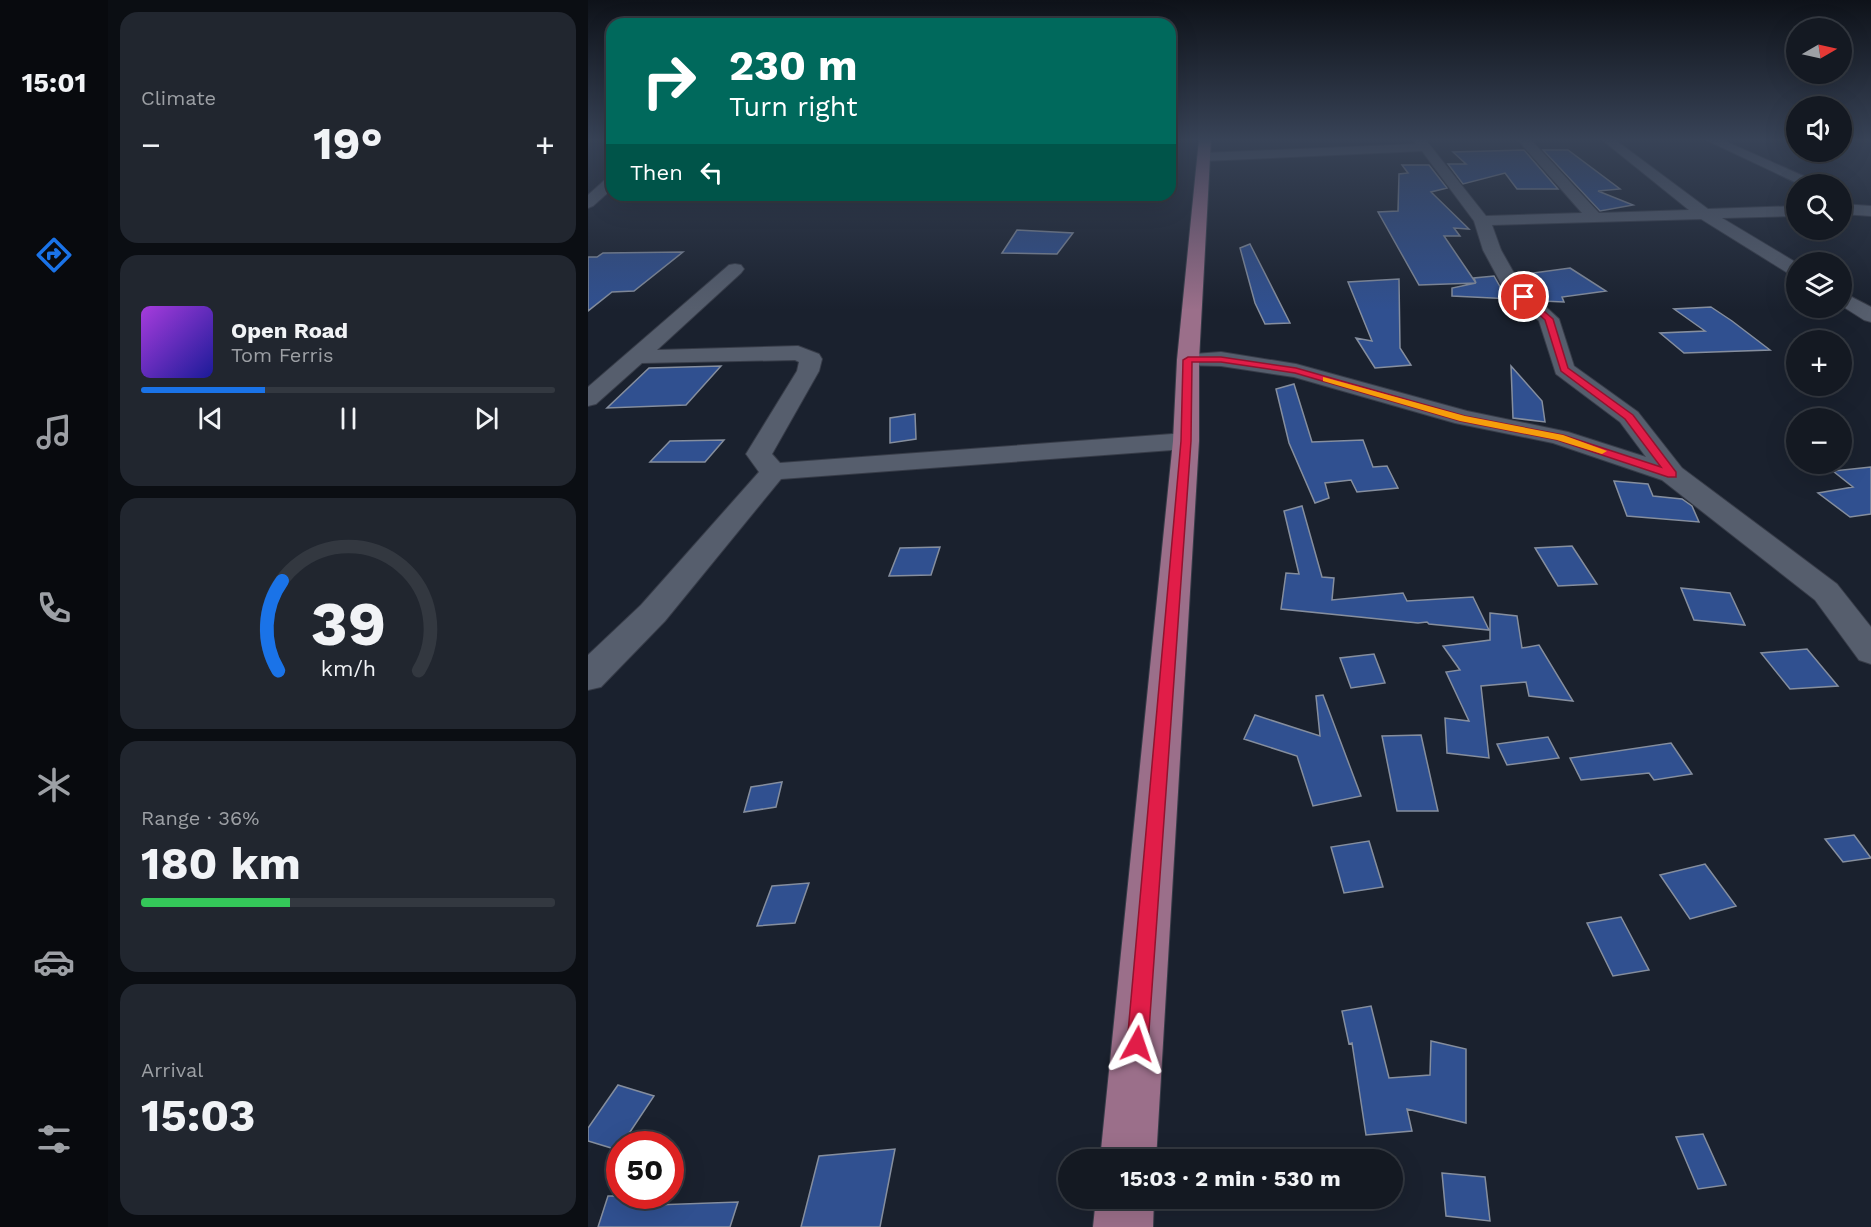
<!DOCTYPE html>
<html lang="en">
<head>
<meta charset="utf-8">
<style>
  :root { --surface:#141922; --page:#21262f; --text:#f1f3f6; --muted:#9da0a5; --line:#333840; --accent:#1a73e8 }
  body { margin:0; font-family:"Work Sans",sans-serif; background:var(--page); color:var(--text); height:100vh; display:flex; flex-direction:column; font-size:22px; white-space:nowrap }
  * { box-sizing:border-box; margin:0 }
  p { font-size:20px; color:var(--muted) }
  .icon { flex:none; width:33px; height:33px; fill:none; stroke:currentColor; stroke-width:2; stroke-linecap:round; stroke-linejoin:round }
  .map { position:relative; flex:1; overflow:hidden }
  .panel { display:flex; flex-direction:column; gap:12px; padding:12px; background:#0b0e13; width:480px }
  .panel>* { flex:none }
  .guide { position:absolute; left:18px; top:18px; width:570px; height:183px; border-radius:18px; box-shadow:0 6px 24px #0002,0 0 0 2px var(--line); background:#00695c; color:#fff; overflow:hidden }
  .needle { width:39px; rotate:81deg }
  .tools { position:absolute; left:1198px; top:18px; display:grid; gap:12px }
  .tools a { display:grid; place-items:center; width:66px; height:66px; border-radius:50%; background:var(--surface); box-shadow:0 6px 24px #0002,0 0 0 2px var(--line); font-size:30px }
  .speed { position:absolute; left:18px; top:1131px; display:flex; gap:12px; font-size:30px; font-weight:700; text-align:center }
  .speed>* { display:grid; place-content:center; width:78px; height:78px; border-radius:50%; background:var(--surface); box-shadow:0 6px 24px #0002,0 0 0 2px var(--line); line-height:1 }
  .speed .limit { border:9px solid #d22; background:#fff; color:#111 }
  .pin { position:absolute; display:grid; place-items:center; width:51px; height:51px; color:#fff; margin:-26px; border:3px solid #fff; border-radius:50%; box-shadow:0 2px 6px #0007 }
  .me { position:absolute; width:66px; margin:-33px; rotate:5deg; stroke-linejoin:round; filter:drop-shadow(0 0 4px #0008) }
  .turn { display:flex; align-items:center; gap:21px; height:126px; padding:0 24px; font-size:27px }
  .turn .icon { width:78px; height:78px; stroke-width:2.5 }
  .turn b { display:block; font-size:42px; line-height:51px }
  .then { display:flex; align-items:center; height:57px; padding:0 24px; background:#0003; gap:12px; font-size:22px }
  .big { font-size:45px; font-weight:700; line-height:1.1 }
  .panel .card { flex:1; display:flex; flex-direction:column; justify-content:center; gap:9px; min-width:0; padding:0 21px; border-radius:18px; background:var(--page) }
  .panel .dial { align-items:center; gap:0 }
  .dial svg { height:156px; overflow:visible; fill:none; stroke:var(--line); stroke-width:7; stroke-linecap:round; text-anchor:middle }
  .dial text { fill:var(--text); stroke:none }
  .song { display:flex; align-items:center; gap:18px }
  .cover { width:72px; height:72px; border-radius:9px; background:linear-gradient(135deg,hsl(280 70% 55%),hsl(240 70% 35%)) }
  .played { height:6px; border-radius:3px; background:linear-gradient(90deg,var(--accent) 30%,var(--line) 30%) }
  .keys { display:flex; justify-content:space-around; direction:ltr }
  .heat { display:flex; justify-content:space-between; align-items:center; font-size:33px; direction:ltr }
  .charge { height:9px; border-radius:4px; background:linear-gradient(90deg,#34c759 36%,var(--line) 0) }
  .trip { position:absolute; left:470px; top:1149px; width:345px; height:60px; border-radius:30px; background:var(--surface); box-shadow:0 6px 24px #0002,0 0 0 2px var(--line); font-weight:700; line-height:60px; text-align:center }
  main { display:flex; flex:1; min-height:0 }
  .dock { display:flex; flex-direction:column; width:108px; justify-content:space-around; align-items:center; background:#080a0e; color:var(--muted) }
  .dock .icon { width:42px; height:42px }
  .dock .active { color:var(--accent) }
  .dock b { font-size:27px; color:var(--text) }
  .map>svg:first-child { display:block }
</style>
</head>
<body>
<main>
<nav class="dock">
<b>15:01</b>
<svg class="icon active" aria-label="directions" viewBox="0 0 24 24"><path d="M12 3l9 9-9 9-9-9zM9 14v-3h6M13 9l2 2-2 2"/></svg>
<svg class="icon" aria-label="music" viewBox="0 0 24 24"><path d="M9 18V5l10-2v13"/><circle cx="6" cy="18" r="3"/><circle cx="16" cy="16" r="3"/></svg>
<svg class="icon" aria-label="phone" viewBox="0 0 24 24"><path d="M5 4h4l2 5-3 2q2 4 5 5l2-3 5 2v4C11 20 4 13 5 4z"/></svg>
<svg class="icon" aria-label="climate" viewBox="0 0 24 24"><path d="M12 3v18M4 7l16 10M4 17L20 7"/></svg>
<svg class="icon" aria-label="car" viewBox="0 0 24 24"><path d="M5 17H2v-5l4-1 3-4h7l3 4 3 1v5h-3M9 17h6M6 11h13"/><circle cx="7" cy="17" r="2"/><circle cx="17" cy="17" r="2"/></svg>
<svg class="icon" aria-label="filters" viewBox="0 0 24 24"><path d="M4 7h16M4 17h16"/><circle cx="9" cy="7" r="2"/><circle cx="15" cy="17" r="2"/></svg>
</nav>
<section class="panel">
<div class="card"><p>Climate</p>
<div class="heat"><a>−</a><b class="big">19°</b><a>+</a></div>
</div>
<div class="card">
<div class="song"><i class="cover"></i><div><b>Open Road</b><p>Tom Ferris</p></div></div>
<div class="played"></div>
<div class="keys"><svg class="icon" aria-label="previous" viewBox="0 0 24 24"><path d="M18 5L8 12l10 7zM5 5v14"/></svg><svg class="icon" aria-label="pause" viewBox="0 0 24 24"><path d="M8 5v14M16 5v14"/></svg><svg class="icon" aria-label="next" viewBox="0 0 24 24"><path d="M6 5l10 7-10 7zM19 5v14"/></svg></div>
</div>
<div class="card dial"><svg viewBox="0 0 100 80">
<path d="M14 69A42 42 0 1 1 86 69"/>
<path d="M14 69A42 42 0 0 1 16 23" stroke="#1a73e8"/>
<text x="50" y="56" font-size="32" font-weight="700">39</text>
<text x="50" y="72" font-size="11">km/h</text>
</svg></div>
<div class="card"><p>Range · 36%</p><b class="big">180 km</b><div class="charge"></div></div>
<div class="card"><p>Arrival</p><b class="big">15:03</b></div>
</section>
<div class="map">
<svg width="1283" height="1227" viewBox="0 0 1283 1227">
  <rect width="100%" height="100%" fill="#1a212e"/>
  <path fill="#305090" stroke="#858e9e" stroke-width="1.5" d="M 936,150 L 970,189 L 929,189 L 917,173 L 875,184 L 860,164 L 878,164 L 865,152 Z
    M 955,150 L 980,150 L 1032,189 L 1010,191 L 1045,205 L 1012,211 Z
    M 814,165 L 841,165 L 859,188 L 843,192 L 881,229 L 866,228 L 872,236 L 856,236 L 888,283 L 886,278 L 906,276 L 914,290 L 924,299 L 864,296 L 864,288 L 888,283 L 831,285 L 790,212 L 810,211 L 811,174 L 820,173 Z
    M 429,230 L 485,233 L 469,254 L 414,253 Z
    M 662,244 L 702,323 L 677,324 L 667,303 L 652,248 Z
    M 95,252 L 46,291 L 24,292 L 0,311 L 0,257 L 9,257 L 15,253 Z
    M 982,268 L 1018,291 L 974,297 L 976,302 L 954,301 L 930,275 Z
    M 811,279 L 812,348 L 823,365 L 787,368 L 768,338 L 784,341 L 760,282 Z
    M 1123,307 L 1144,321 L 1182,350 L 1096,353 L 1072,333 L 1117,331 L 1086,309 Z
    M 133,366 L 98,405 L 19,408 L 61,368 Z
    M 923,366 L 954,401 L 957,422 L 925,418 Z
    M 706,384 L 724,442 L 775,440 L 785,467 L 799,466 L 810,488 L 769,492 L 763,480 L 737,483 L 741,498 L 727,503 L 701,443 L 688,389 Z
    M 327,414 L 328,439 L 302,443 L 302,418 Z
    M 136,440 L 117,462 L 62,462 L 82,441 Z
    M 1283,467 L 1283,514 L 1262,517 L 1230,493 L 1265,487 L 1245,471 Z
    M 1026,481 L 1060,484 L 1065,496 L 1094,499 L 1104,506 L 1111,522 L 1039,516 Z
    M 714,506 L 734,577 L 746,578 L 744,600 L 815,593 L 819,601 L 885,597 L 901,630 L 841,624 L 839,622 L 830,623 L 693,609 L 698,573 L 711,574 L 696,511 Z
    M 984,546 L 1009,584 L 970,586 L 947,548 Z
    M 352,547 L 343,575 L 301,576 L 312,548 Z
    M 1093,588 L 1142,593 L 1157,625 L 1106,620 Z
    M 902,613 L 929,616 L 934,648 L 951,645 L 985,701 L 941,696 L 938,682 L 893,686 L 901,758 L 859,753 L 857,718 L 881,721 L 858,672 L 872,670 L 855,646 L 902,640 Z
    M 1219,649 L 1250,686 L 1202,689 L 1173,653 Z
    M 786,654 L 797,683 L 763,688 L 752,658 Z
    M 735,695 L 773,796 L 725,806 L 709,756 L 656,739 L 667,715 L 732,736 L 728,696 Z
    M 833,735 L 850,811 L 809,811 L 794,736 Z
    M 960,737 L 971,758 L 919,765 L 909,744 Z
    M 1083,743 L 1104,774 L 1066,780 L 1061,773 L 993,780 L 982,758 Z
    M 194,782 L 188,807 L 156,812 L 163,787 Z
    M 1266,835 L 1283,858 L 1255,862 L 1237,839 Z
    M 781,841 L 795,887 L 756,893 L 743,847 Z
    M 1117,864 L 1148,906 L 1102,919 L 1072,875 Z
    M 221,883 L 207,923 L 169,926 L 184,886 Z
    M 1033,917 L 1061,970 L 1025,976 L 999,923 Z
    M 783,1006 L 801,1078 L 842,1075 L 843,1041 L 878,1049 L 878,1123 L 819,1109 L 824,1131 L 778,1135 L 764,1043 L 761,1044 L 754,1011 Z
    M 30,1085 L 66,1096 L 30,1150 L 0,1141 L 0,1128 Z
    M 1115,1134 L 1138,1185 L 1110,1189 L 1088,1137 Z
    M 307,1149 L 292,1227 L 213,1227 L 231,1156 Z
    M 854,1173 L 897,1177 L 902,1221 L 858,1216 Z
    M 20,1196 L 69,1196 L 67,1205 L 150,1202 L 142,1227 L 10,1227 Z"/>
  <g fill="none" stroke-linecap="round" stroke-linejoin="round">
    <g stroke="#373c48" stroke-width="2">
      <path id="minor" d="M 825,139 L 837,139 L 898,216 L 994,213 L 929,139 L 942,139 L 1011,213 L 1101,210 L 1013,139 L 1026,139 L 1120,209 L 1209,206 L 1209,216 L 1134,218 L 1209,263 L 1209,276 L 1203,275 L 1113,219 L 904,225 L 913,250 L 931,282 L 971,319 L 986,366 L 1050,412 L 1094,468 L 1249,584 L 1283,627 L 1283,664 L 1271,660 L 1227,600 L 1074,480 L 965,443 L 867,423 L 706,377 L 633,366 L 592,365 L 589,360 L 592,355 L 633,352 L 708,364 L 879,411 L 980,432 L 1058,457 L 1032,422 L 968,374 L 951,321 L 916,289 L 895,250 L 886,221 L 834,151 L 616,161 L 609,157 L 616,153 L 828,144 Z
        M 1116,139 L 1132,139 L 1227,181 L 1229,184 L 1211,184 Z
        M 24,177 L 24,189 L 5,206 L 0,208 L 0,195 L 19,178 Z
        M 1254,204 L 1283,206 L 1283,216 L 1254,214 Z
        M 147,264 L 153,265 L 156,269 L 153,273 L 69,350 L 210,346 L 231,354 L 234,359 L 231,371 L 184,454 L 192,463 L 598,433 L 607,436 L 611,441 L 607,446 L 598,449 L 193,479 L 77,621 L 13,687 L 0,690 L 0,655 L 53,605 L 171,472 L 158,454 L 209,371 L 211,362 L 207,360 L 54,363 L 8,404 L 0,406 L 0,387 L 141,265 Z
        M 1254,292 L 1283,307 L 1283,322 L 1276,320 L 1254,306 Z"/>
    </g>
    <g stroke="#373c48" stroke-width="2">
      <path id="major" d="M 611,139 L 623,139 L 611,360 L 611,441 L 568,1160 L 512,1160 L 585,441 L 589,360 Z
        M 508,1198 L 566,1198 L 565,1227 L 505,1227 Z"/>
    </g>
    <use href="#minor" fill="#565e6d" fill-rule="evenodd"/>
    <use href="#major" fill="#9b6f8a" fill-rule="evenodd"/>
  </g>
  <linearGradient id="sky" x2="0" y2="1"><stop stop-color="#0e1219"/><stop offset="0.45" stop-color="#384357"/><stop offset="1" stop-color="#384357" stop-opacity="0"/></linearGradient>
  <rect width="1283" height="310" fill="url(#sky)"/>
  <path fill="#e11d48" stroke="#92132f" stroke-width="1.5" d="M 936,294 L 965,319 L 980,368 L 1045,415 L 1088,472 L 1088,477 L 1080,477 L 969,440 L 872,421 L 707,373 L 633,362 L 604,362 L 603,441 L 560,1044 L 557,1051 L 549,1054 L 542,1051 L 539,1044 L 593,441 L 595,360 L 600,357 L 633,357 L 708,368 L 877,416 L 975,435 L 1073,467 L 1037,419 L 973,371 L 957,320 L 933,298 L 933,295 Z"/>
  <path fill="#f59e0b" d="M 735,377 L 877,416 L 975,435 L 1019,451 L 1014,454 L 969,440 L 872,421 L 735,381 Z"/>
</svg>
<div class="tools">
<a><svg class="needle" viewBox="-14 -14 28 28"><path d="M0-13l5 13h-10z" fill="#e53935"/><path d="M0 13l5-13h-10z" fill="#9da0a5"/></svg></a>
<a><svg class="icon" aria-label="sound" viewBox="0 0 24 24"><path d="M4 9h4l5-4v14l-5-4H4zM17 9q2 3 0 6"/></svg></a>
<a><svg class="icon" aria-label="search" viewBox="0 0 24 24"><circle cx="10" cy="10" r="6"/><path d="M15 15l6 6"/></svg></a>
<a><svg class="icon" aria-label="layers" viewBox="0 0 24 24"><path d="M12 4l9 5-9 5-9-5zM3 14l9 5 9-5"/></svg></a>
<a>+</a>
<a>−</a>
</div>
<div class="speed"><div class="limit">50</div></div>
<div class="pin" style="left:936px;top:297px;background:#d93025"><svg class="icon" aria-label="arrive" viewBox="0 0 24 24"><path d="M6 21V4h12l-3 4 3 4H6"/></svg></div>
<svg class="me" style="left:549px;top:1044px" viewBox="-20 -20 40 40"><path d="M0-17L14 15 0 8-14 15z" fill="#e11d48" stroke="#fff" stroke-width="4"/></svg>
<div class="trip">15:03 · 2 min · 530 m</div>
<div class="guide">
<div class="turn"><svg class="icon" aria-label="right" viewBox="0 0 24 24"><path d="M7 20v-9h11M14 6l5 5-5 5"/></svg><div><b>230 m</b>Turn right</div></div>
<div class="then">Then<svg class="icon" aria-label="left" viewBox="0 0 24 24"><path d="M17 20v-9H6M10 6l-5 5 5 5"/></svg></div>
</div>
</div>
</main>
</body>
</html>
